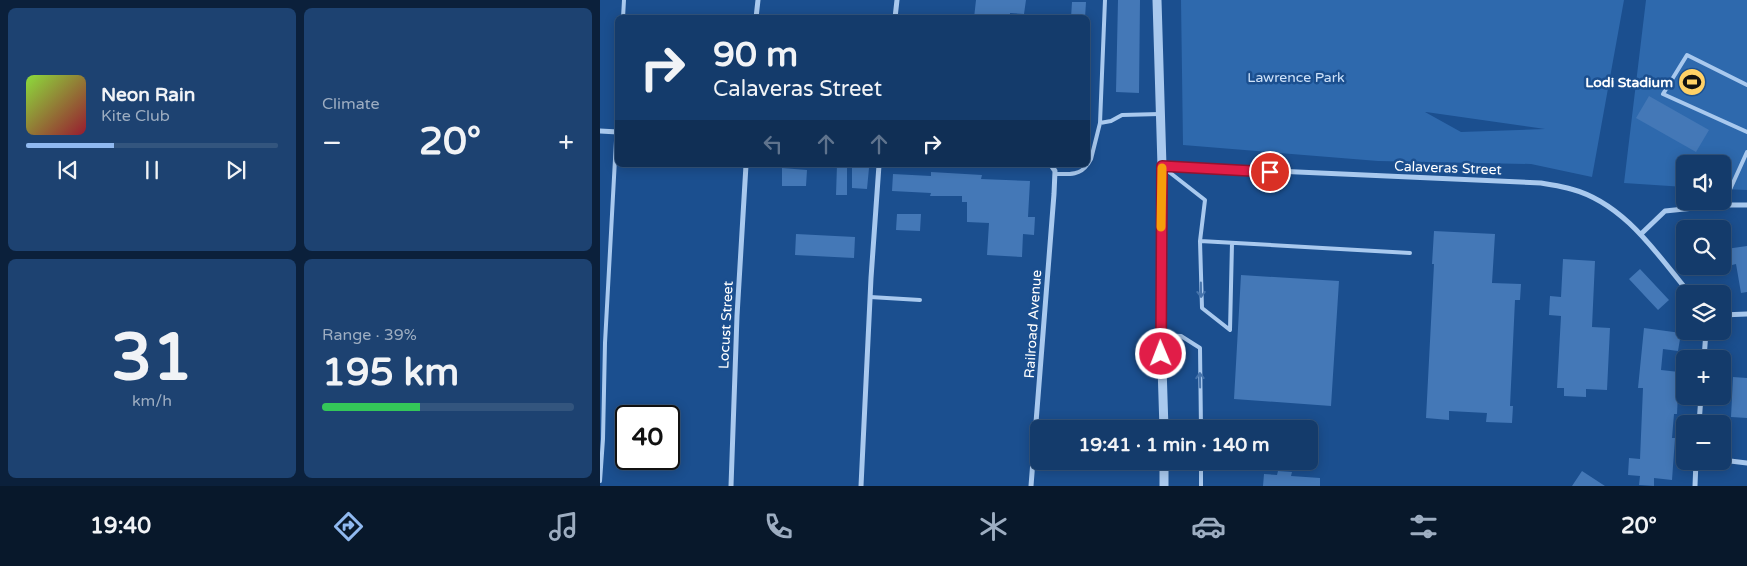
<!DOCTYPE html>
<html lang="en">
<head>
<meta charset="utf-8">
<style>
  :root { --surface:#143b6b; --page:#1d4271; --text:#f1f3f6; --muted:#9dadc1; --line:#33557e; --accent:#90b9f0 }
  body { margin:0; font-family:"Varela Round",sans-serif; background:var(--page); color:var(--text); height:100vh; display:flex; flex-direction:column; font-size:19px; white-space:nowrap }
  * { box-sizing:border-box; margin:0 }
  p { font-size:16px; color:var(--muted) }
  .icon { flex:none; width:28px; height:28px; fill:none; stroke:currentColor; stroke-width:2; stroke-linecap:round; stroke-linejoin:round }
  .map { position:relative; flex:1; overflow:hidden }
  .side { display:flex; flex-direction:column; gap:8px; padding:8px; background:#0b203b; width:600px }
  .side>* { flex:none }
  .guide { position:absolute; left:15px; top:15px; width:475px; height:152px; border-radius:8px; box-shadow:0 2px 12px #0003,0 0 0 1px var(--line); background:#143b6b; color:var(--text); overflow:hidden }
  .buttons { position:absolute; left:1076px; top:155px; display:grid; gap:10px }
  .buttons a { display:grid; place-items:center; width:55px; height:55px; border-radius:8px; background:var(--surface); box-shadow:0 2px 12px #0003,0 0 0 1px var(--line); font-size:25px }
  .speed { position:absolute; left:15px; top:405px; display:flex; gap:10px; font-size:25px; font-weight:700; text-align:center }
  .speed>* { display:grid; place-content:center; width:65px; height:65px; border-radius:50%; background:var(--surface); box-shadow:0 2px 12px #0003,0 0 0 1px var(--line); line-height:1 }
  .speed .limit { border:2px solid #111; border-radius:8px; background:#fff; color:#111 }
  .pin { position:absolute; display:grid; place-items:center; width:42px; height:42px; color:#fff; margin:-21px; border:2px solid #fff; border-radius:50%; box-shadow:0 1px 5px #0007 }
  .me { position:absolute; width:55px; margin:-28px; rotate:359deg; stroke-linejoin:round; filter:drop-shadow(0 0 4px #0008) }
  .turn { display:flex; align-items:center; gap:18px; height:105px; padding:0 15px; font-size:22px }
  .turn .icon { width:65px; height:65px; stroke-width:2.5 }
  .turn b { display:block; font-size:35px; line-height:42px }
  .lanes { display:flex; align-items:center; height:48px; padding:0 15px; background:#0003; justify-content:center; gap:25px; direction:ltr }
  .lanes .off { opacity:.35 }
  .big { font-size:38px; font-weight:700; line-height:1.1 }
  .side .widget { flex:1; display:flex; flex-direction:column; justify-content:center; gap:8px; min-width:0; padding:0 18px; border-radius:8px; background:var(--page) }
  .side .dial { align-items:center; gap:0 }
  .dial b { font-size:65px; line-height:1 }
  .song { display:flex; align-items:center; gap:15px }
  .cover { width:60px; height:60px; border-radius:8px; background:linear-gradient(135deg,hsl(90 70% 55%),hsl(350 70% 35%)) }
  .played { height:5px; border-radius:2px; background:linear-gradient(90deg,var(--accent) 35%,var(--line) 35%) }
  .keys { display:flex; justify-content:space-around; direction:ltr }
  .heat { display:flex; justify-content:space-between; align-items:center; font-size:28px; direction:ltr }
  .charge { height:8px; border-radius:4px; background:linear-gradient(90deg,#34c759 39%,var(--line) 0) }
  .side .tiles { flex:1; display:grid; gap:8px; grid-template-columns:repeat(2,1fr) }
  .trip { position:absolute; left:430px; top:420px; width:288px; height:50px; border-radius:8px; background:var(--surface); box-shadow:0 2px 12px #0003,0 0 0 1px var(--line); font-weight:700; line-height:50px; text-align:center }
  .tabs { display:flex; height:80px; justify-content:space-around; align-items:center; background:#08182b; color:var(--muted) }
  .tabs .icon { width:35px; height:35px }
  .tabs .current { color:var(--accent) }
  .tabs b { font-size:22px; color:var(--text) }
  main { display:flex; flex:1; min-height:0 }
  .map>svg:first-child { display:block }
</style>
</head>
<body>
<main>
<section class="side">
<div class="tiles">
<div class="widget">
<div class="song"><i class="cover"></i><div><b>Neon Rain</b><p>Kite Club</p></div></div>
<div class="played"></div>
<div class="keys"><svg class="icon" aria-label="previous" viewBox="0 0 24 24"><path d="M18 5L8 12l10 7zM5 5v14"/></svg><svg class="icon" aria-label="pause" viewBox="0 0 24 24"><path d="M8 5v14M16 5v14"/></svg><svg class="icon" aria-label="next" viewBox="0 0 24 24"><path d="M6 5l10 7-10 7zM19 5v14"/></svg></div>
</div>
<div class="widget"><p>Climate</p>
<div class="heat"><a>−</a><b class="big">20°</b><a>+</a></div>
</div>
<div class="widget dial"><b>31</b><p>km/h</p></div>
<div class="widget"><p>Range · 39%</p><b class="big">195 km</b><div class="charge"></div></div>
</div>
</section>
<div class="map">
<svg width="1147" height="486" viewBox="0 0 1147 486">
  <rect width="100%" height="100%" fill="#1b4f8f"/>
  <path fill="#2e69ad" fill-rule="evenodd" d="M 581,0 L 1024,0 L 992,177 L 931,164 L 778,161 L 583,145 ZM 825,112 L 826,112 L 945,129 L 861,132 Z
    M 1046,0 L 1147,0 L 1147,190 L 1123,189 L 1122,164 L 1085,164 L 1085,187 L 1024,183 Z"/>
  <path fill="#4478b7" d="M 376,0 L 426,0 L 424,14 L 410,13 L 410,18 L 374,18 Z
    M 518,0 L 540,0 L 539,93 L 516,92 Z
    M 472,2 L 486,2 L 485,18 L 471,18 Z
    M 1049,96 L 1109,130 L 1096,152 L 1036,118 Z
    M 237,165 L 247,165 L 247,195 L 236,195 Z
    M 252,167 L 269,168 L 267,189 L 252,188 Z
    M 182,168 L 207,170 L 206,186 L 182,186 Z
    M 331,172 L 382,175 L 381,179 L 430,181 L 428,217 L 435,217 L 434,235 L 423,234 L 422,257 L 387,255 L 389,223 L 367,222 L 367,202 L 362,202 L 362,196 L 330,196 L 331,193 L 292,191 L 293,174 L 331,176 Z
    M 297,214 L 321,214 L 320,231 L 296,230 Z
    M 834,231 L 895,234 L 892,283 L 921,284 L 920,300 L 915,300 L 910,406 L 913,406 L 912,423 L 886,422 L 887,413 L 849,411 L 849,420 L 826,418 L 834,264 L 832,264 Z
    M 196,234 L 255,237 L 254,258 L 195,255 Z
    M 1147,246 L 1147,292 L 1141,293 L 1136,264 L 1128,266 L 1126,249 Z
    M 963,259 L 995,261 L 992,327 L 1010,328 L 1007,390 L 986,389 L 986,397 L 964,396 L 964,388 L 957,388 L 961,316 L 949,315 L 950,296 L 961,297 Z
    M 1040,269 L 1069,300 L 1058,310 L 1029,279 Z
    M 641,275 L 739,281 L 731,406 L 634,399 Z
    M 1044,328 L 1081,333 L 1078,351 L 1063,349 L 1061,370 L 1079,372 L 1077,414 L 1074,414 L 1072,438 L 1075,438 L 1072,480 L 1054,478 L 1054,486 L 1039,485 L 1040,476 L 1028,475 L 1029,458 L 1040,459 L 1043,388 L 1038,388 Z
    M 1133,377 L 1147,378 L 1147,418 L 1131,417 Z
    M 678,471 L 692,472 L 691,476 L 720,478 L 720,486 L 663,486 L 664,474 L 677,475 Z
    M 982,471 L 1005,486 L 972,486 Z"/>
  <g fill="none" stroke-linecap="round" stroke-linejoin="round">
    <path stroke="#a9c9ee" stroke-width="4" d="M 23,18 L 24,0
      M 1147,85 L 1087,55 L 1063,94 L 1147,132
      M 500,123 L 505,0
      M 488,164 L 491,159 L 500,123 L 511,121 L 522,115 L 560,114
      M 564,168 L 605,200 L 600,241 L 810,253
      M 455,174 C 466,174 480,176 487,165
      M 1123,205 L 1147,152
      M 600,241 L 602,308 L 630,330 L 632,243
      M 270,297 L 320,300
      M 561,335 L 581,336 L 600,348 L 601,429
      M 601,461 L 601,486
      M 0,481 L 3,439 L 5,343 L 18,104"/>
    <path stroke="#a9c9ee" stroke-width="5" d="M 156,18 L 158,0
      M 295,18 L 297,0
      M 0,131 L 18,132
      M 562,166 L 941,183 C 951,185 961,186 971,189 C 1024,203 1057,254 1090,294
      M 1041,234 L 1065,211 L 1123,205 L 1147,205
      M 1122,315 L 1147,314
      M 1104,359 L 1106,331
      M 1099,424 L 1101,396
      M 1122,460 L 1147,463
      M 131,486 L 137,316 L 146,165
      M 261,486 L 271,278 L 279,165
      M 431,486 L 454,194 L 455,171 L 451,165
      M 1095,486 L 1096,461"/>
    <path stroke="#a9c9ee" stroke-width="9" d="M 557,0 L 562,166 L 561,335 L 564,429
      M 564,461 L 564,486"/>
  </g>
  <defs><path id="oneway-shaft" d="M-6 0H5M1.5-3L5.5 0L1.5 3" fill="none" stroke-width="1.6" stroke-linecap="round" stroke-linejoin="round" transform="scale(1.25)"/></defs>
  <g stroke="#4674ac">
    <use href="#oneway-shaft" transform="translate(601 290) rotate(89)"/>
    <use href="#oneway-shaft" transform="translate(600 380) rotate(-91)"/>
  </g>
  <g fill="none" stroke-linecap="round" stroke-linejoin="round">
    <g stroke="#92132f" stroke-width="12">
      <path id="route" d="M 561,354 L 562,166 L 670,172"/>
    </g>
    <use href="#route" stroke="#e11d48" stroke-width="9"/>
    <path stroke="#f59e0b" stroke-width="9" d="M 561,227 L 562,168"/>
  </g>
  <defs>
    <g id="stadium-disc" transform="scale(1.4375)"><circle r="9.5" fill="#ffd166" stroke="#1b4f8f"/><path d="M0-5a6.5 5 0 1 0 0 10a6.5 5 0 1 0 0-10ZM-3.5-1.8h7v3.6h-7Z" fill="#111"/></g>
  </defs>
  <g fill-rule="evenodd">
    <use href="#stadium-disc" x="1092" y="82"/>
  </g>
  <g text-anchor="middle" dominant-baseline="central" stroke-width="5" stroke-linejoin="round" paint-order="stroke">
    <g font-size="14" fill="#cfe3fa" stroke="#1b4f8f">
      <text x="696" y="77">Lawrence Park</text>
    </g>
    <g font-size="14" font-weight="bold" fill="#fff" stroke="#1b4f8f" text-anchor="end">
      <text x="1073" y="82">Lodi Stadium</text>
    </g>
    <g font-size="14" fill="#fff" stroke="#1b4f8f">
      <text transform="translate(848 168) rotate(2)">Calaveras Street</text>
      <text transform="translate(433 324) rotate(-86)">Railroad Avenue</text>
      <text transform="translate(126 325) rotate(-87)">Locust Street</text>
    </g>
  </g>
</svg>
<div class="buttons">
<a><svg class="icon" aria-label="sound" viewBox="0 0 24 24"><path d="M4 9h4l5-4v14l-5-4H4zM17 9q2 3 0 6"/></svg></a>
<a><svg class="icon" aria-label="search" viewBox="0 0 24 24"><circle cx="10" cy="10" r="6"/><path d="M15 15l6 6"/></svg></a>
<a><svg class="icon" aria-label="layers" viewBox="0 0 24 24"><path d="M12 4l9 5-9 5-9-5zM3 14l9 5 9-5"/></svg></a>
<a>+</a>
<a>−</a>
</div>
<div class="speed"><div class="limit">40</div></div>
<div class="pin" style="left:670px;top:172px;background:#d93025"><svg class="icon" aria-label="arrive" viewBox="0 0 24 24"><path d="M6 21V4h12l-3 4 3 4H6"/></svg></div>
<svg class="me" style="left:561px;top:354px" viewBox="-20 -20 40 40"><circle r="17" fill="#e11d48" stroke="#fff" stroke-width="3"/><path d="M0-11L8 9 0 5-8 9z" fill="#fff"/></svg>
<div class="trip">19:41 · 1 min · 140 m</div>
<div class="guide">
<div class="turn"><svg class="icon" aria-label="right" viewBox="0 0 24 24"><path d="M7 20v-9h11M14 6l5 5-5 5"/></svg><div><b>90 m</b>Calaveras Street</div></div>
<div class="lanes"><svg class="icon off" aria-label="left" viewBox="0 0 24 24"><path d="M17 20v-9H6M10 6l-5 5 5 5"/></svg><svg class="icon off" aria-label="ahead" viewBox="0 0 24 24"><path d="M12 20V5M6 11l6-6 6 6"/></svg><svg class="icon off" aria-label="ahead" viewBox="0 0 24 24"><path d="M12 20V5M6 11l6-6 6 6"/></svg><svg class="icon" aria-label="right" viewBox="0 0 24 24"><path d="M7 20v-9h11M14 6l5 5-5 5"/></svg></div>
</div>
</div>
</main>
<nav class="tabs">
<b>19:40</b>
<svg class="icon current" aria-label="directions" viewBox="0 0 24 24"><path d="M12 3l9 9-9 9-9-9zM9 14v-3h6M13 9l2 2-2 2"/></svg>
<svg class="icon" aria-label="music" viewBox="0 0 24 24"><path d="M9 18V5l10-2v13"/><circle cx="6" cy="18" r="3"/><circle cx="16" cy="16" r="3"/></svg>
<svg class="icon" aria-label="phone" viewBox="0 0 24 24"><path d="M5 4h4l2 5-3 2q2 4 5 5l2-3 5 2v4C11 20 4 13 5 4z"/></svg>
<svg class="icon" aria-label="climate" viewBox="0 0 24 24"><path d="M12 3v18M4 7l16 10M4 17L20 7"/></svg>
<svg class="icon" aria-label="car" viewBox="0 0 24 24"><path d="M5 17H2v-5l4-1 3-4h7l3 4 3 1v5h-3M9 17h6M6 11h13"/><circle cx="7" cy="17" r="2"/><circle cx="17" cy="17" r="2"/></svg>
<svg class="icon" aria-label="filters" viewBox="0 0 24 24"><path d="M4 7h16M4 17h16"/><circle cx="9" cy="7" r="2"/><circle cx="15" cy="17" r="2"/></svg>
<b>20°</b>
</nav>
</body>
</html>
